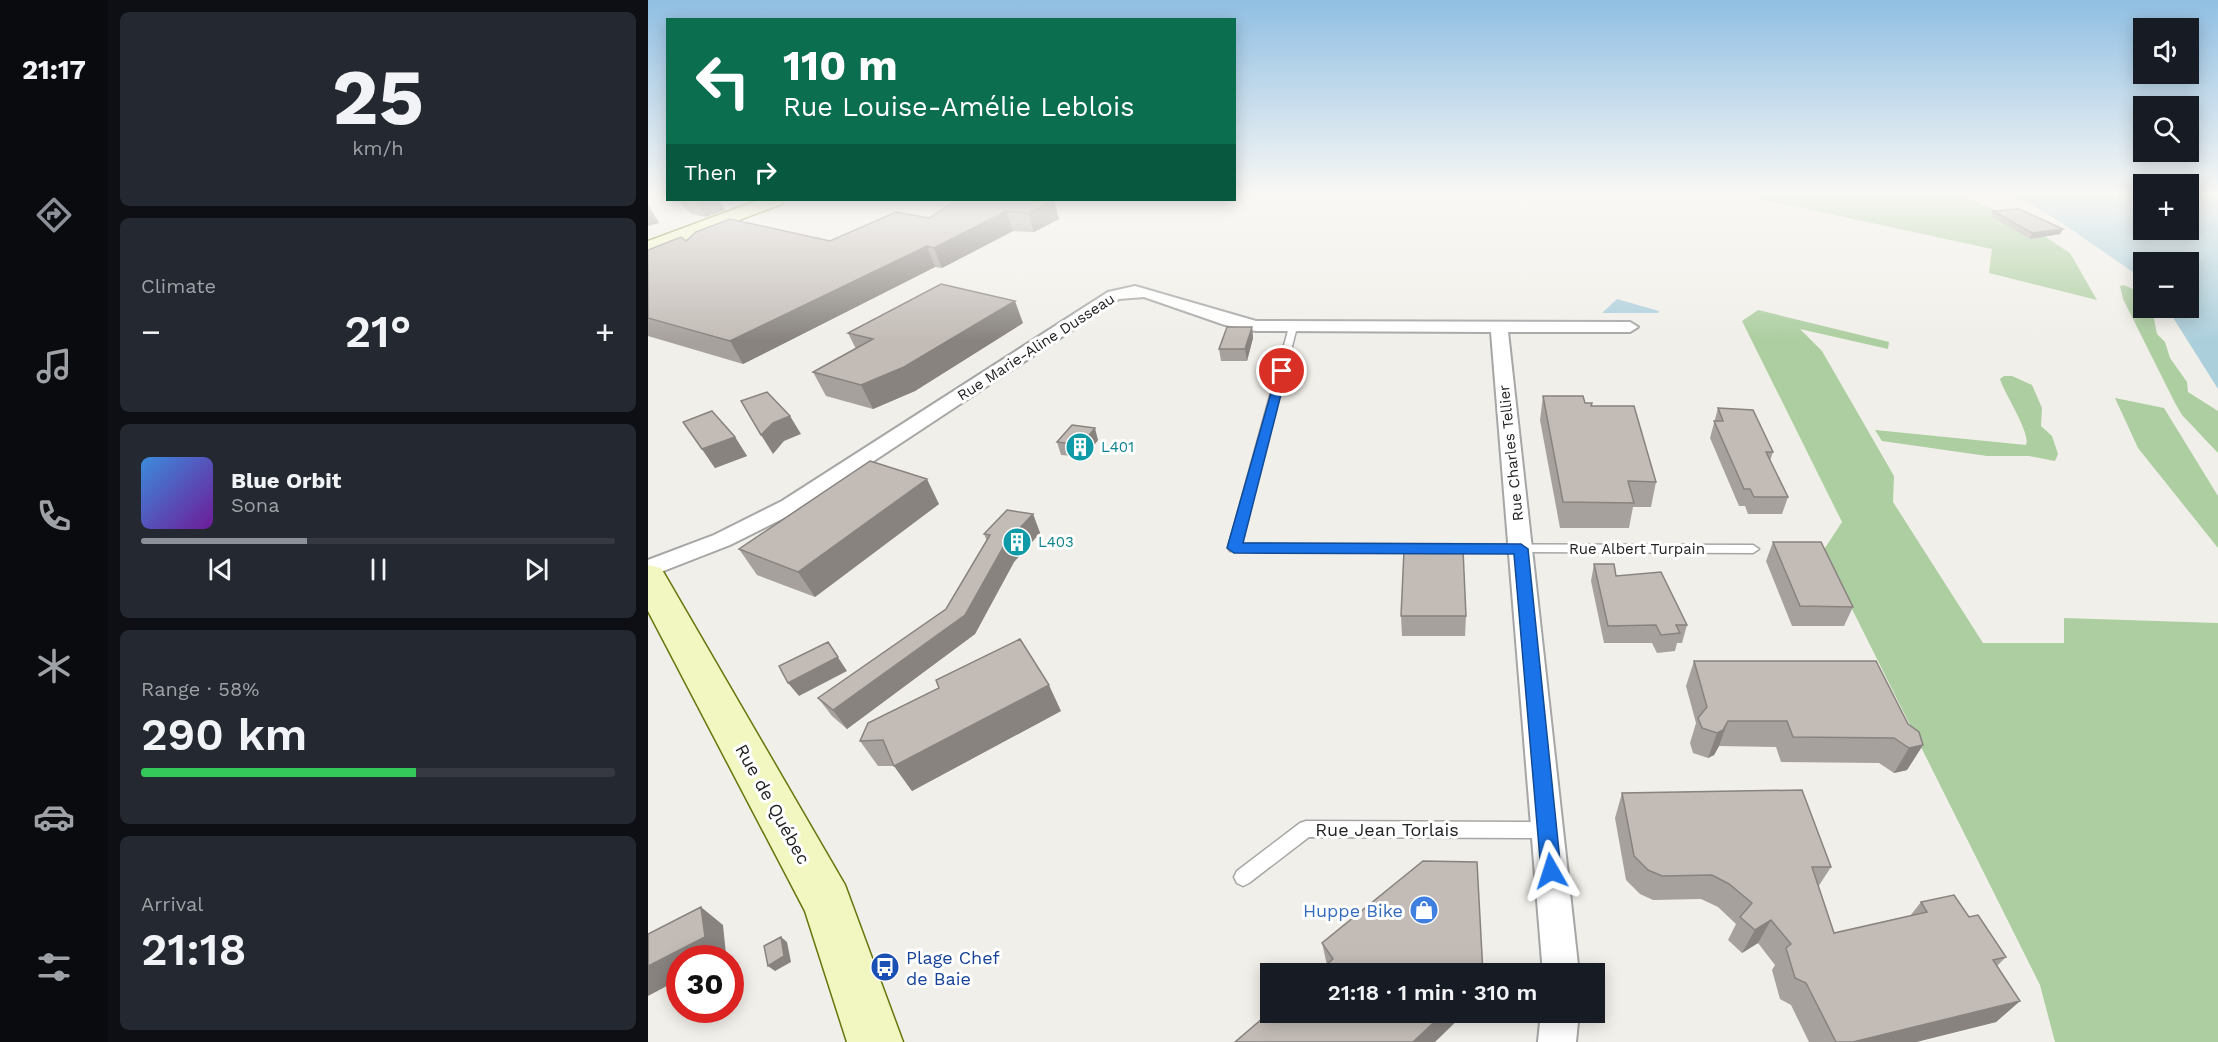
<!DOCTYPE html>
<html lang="en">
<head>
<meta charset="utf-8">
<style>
  :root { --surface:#171b24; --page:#242831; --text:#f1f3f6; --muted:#9ea1a6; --line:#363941; --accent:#8c9099 }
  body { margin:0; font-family:"Work Sans",sans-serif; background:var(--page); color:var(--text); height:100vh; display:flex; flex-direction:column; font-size:22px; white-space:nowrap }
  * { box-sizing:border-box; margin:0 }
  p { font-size:20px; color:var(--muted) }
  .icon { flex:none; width:33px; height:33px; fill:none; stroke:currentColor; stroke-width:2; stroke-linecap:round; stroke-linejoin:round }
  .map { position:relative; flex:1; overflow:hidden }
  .side { display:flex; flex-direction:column; gap:12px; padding:12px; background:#0d0f14; width:540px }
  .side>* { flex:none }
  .hud { position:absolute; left:18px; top:18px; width:570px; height:183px; border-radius:0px; box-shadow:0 3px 15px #0003; background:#0b6e4f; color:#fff; overflow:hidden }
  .fabs { position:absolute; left:1485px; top:18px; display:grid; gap:12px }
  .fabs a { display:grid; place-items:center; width:66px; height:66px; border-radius:0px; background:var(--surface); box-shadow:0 3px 15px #0003; font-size:30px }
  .speed { position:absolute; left:18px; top:945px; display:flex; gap:12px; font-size:30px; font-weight:700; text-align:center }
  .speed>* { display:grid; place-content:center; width:78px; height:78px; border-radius:50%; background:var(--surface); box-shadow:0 3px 15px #0003; line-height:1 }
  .speed .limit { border:9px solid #d22; background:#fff; color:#111 }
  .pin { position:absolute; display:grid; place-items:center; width:51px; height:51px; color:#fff; margin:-26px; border:3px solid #fff; border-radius:50%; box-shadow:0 2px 6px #0007 }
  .me { position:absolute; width:66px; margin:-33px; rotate:354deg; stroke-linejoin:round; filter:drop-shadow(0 0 4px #0008) }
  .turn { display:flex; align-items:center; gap:21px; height:126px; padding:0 18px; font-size:27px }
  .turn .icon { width:78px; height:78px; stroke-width:2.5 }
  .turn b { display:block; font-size:42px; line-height:51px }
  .then { display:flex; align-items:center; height:57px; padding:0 18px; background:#0003; gap:12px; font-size:22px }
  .big { font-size:45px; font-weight:600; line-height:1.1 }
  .side .card { flex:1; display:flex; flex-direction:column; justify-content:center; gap:9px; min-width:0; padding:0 21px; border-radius:9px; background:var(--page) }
  .side .dial { align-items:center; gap:0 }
  .dial b { font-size:78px; line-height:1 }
  .song { display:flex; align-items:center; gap:18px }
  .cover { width:72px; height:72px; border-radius:9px; background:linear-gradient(135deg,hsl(210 70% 55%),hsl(280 70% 35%)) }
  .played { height:6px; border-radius:3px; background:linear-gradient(90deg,var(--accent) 35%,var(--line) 35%) }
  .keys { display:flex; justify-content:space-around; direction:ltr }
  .heat { display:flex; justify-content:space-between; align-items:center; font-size:33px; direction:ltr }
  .charge { height:9px; border-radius:4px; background:linear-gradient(90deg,#34c759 58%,var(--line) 0) }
  .trip { position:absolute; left:612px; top:963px; width:345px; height:60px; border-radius:0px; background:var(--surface); box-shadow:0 3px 15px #0003; font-weight:600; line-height:60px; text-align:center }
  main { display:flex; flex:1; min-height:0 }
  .dock { display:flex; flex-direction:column; width:108px; justify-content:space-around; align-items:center; background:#090b0e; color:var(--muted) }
  .dock .icon { width:42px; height:42px }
  .dock .active { color:var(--accent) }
  .dock b { font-size:27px; color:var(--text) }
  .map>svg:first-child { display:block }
</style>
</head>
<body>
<main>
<nav class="dock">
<b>21:17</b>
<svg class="icon active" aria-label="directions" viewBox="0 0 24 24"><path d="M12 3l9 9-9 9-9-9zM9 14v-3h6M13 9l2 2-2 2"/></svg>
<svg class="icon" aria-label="music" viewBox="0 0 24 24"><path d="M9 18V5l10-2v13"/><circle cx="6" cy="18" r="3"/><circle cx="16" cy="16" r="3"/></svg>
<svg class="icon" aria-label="phone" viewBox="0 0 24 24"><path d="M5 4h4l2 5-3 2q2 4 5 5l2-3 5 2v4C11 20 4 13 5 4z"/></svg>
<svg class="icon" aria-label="climate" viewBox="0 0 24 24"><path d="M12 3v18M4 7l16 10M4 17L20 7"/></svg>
<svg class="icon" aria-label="car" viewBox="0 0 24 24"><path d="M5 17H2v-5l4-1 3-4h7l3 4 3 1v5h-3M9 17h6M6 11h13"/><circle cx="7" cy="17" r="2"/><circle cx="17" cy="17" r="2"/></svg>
<svg class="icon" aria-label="filters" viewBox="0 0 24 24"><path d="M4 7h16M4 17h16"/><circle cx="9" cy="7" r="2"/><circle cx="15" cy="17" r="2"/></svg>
</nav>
<section class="side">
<div class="card dial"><b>25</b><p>km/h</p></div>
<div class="card"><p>Climate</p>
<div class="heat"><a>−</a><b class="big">21°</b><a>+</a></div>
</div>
<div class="card">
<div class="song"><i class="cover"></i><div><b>Blue Orbit</b><p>Sona</p></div></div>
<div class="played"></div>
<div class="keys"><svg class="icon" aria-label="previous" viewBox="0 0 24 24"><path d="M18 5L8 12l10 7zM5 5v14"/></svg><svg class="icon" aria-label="pause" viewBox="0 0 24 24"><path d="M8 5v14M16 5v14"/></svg><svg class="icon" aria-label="next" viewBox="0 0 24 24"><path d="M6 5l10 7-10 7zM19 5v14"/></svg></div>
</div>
<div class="card"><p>Range · 58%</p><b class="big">290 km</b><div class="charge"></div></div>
<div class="card"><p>Arrival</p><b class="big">21:18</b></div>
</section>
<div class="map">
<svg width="1570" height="1042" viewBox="0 0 1570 1042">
  <rect width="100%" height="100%" fill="#f1efe9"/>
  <path fill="#accea0" d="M 1094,195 L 1314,195 L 1381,226 L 1422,253 L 1449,300 L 1341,273 L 1344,249 Z
    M 1476,285 L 1487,290 L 1495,300 L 1496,308 L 1504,309 L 1509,334 L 1517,342 L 1522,358 L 1539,382 L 1540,392 L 1570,411 L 1570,453 L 1534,415 L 1527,403 L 1475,299 L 1472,286 Z
    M 1110,310 L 1241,342 L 1240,349 L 1152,329 L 1174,351 L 1246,476 L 1245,502 L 1335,643 L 1416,643 L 1416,618 L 1570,623 L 1570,1042 L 1407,1042 L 1392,985 L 1175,551 L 1194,522 L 1094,321 Z
    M 1356,376 L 1364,376 L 1384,385 L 1394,408 L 1393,426 L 1404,436 L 1410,454 L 1407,461 L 1381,456 L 1339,456 L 1234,441 L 1227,430 L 1378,445 C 1383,433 1357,395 1352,379 Z
    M 1467,398 L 1516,408 L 1570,496 L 1570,548 L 1490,448 Z"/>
  <path fill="#accfdc" d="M 1349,195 L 1495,195 L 1496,230 L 1540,230 L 1541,195 L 1570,195 L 1570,389 L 1519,308 L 1540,308 L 1540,262 L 1496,262 L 1495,279 L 1414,223 L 1379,202 Z
    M 969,299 L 1011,311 L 1010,313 L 954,313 Z"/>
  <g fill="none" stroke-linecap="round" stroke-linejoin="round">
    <g stroke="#a6a6a6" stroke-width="3">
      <path id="lane" d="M 645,324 L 649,327 L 593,544 L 1105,545 L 1111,549 L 1105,553 L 582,551 L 580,548 L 641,327 Z
        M 658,821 L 898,822 L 904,824 L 906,830 L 904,836 L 898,838 L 661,837 L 601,883 L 595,886 L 589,883 L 586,877 L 589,871 L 652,823 Z"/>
    </g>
    <g stroke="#a6a6a6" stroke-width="4">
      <path id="street" d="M 487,286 L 608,321 L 982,322 L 990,327 L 982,332 L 860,332 L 931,974 L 895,974 L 843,332 L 608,331 L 577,325 L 496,297 L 471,299 L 150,511 L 82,545 L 0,577 L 0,560 L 66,535 L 134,501 L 460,292 Z
        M 893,1012 L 931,1012 L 928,1042 L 890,1042 Z"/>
    </g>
    <g stroke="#66760b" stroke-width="3">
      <path id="secondary" d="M 111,200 L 136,200 L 134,204 L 0,254 L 0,241 Z
        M 0,565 L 13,568 L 197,885 L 255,1042 L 199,1042 L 157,911 L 0,611 Z"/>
    </g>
    <use href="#lane" fill="#fff" fill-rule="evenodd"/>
    <use href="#street" fill="#fff" fill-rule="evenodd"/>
    <use href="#secondary" fill="#f2f7c2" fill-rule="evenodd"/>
  </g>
  <path fill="#a7a19d" d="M 28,200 L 71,200 L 77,210 L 58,217 L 43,214 Z
    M 308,200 L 411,219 L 386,232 L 365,231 L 294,268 L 287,267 L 95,364 L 0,336 L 0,250 L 38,241 L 182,241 L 281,218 Z
    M 1345,211 L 1415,229 L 1412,234 L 1382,239 L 1343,216 Z
    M 375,323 L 267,391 L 225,409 L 178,396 L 165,372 L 208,349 L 200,333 Z
    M 604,327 L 605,338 L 599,361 L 573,361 L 571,349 Z
    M 895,396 L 937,403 L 944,403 L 943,406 L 1008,482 L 1003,507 L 985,507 L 981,528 L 912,528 L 892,420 Z
    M 1070,408 L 1125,452 L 1122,461 L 1140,497 L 1134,514 L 1100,514 L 1097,506 L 1091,506 L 1062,438 Z
    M 35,422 L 87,437 L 99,456 L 67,468 Z
    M 450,440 L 437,457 L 413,455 L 409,442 Z
    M 291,504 L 167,597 L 109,575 L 91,549 Z
    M 385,514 L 392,533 L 366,562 L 327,634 L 199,729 L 184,716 L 170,698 L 298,609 L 339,541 L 336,534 Z
    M 1125,542 L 1205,607 L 1196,626 L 1144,626 L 1118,561 Z
    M 946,564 L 968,576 L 1039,625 L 1034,643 L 1029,643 L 1027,651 L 1009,653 L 1004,643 L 956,643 L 943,581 Z
    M 753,616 L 818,616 L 817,636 L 754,636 Z
    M 1046,661 L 1260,724 L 1275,745 L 1259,770 L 1246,773 L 1231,763 L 1133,762 L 1128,747 L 1071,746 L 1066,755 L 1060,758 L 1045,753 L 1042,743 L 1048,723 L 1038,686 Z
    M 413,711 L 264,791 L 246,766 L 230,766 L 212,741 Z
    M 974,793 L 1183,867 L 1170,887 L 1186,933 L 1262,916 L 1273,902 L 1321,917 L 1358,957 L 1349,966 L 1372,1001 L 1348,1022 L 1268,1042 L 1161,1042 L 1143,1005 L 1132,999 L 1124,970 L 1127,965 L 1110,943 L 1094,953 L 1080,940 L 1088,924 L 1070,907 L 1053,899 L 1005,900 L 992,894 L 978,880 L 967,818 Z
    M 674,943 L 835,974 L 679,965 Z"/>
  <path fill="#88837f" d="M 48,200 L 71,200 L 77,210 L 58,217 Z
    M 406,200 L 411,219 L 386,232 L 380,213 Z
    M 0,204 L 11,223 L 0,226 Z
    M 358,211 L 365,231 L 294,268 L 286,248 Z
    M 1415,229 L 1412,234 L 1382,239 L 1384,233 Z
    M 279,246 L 287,267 L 95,364 L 82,341 Z
    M 367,301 L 375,323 L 267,391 L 225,409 L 213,385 Z
    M 604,327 L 605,338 L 599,361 L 597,349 Z
    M 142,416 L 153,434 L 136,441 L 125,454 L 113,435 L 125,423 Z
    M 447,428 L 450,440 L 437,457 L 433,445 Z
    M 87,437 L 99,456 L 67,468 L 54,449 Z
    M 279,479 L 291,504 L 167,597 L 150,572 Z
    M 385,514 L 392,533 L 366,562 L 327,634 L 199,729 L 185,710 L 317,615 L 357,544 Z
    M 180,642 L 199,671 L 151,696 L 140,683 Z
    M 401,685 L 413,711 L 264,791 L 246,766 Z
    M 1080,721 L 1071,746 L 1066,755 L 1060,758 L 1069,733 Z
    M 1275,745 L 1259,770 L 1246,773 L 1261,748 Z
    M 53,907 L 75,925 L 78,954 L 71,958 L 32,958 L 32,979 L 0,996 L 0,966 Z
    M 1123,920 L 1110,943 L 1094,953 L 1107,930 Z
    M 133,937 L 139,942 L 143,962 L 127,971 L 120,966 Z
    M 1372,1001 L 1348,1022 L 1268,1042 L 1205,1042 Z
    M 797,1012 L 818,1012 L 787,1042 L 765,1042 Z"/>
  <path fill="#c2bbb6" stroke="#88837f" stroke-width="1.5" d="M 308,200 L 406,200 L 380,213 L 358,211 L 286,248 L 279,246 L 82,341 L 0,318 L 0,250 L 33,237 L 38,241 L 48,232 L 82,219 L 182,241 L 248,212 L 281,218 Z
    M 1371,209 L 1415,229 L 1384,233 L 1345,211 Z
    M 293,284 L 367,301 L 256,367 L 213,385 L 165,372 L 225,339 L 200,333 Z
    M 579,327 L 604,327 L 597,349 L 571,349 Z
    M 119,392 L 142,416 L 125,423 L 113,435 L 93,401 Z
    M 895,396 L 935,396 L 937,403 L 944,403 L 943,406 L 986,406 L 1008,482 L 980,481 L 986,503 L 915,502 Z
    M 1070,408 L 1105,410 L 1125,452 L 1118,452 L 1140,497 L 1106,497 L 1102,489 L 1096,489 L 1066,421 L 1075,421 Z
    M 64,411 L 87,437 L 54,449 L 35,422 Z
    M 424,425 L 447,428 L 433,445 L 409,442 Z
    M 222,461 L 279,479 L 150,572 L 91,549 Z
    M 359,510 L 385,514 L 357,544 L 317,615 L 185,710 L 170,698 L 298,609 L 342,535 L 336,534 Z
    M 1125,542 L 1173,542 L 1205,607 L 1152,606 Z
    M 756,550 L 815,550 L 818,616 L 753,616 Z
    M 946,564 L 966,564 L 968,576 L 1013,572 L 1039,625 L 1028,625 L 1032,633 L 1013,635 L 1008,625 L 960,626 Z
    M 372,639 L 401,685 L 246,766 L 235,740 L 212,741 L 220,723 L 291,688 L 288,680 Z
    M 180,642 L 190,657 L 140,683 L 131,666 Z
    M 1046,661 L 1228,661 L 1260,724 L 1271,732 L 1275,745 L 1261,748 L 1246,738 L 1145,737 L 1139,721 L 1080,721 L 1075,730 L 1069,733 L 1054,728 L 1050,718 L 1059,707 Z
    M 1154,790 L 1183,867 L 1164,867 L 1186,933 L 1279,912 L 1273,902 L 1306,895 L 1321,917 L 1330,915 L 1358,957 L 1345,960 L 1372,1001 L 1205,1042 L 1188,1042 L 1158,983 L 1147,978 L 1138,948 L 1143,944 L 1123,920 L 1107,930 L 1092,917 L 1104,903 L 1081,884 L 1064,875 L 1014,876 L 1000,870 L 986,856 L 974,793 Z
    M 775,861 L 829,862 L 835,974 L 668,974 L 685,959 L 674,943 Z
    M 53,907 L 57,937 L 0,966 L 0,934 Z
    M 133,937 L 136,956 L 120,966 L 116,946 Z
    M 622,1012 L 797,1012 L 765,1042 L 587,1042 Z"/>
  <linearGradient id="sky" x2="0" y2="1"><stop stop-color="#90bfe3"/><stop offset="0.57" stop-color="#f9f8f5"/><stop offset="1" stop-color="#f9f8f5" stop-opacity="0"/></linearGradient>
  <rect width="1570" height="341" fill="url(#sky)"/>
  <path fill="#1a73e8" stroke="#114b97" stroke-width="1.5" d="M 630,368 L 639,371 L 595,543 L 873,544 L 880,549 L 913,871 L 910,878 L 903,881 L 896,878 L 893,871 L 866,554 L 586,553 L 579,548 Z"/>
  <defs>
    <g id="building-disc" transform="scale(1.5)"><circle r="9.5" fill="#0f9aa8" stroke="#fff"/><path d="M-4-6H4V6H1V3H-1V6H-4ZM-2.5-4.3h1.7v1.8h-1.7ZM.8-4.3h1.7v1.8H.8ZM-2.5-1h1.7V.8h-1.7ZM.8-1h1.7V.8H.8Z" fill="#fff"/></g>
    <g id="shop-disc" transform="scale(1.5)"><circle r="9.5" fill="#3f7fe0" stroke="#fff"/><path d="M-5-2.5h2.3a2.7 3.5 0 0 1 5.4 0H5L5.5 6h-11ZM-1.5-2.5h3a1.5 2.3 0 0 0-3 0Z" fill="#fff"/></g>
    <g id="bus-disc" transform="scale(1.5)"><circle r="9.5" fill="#1a4fb4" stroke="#fff"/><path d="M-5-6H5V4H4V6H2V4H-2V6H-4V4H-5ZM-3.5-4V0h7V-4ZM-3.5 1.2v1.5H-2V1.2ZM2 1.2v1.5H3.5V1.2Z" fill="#fff"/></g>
  </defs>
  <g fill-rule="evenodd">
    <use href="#building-disc" x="432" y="447"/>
    <use href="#building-disc" x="369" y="542"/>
    <use href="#shop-disc" x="776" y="910"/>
    <use href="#bus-disc" x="237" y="967"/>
  </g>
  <g text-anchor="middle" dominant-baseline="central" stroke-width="6" stroke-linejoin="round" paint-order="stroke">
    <g font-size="15" fill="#222" stroke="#fff">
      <text transform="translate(388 347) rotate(-33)">Rue Marie-Aline Dusseau</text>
      <text transform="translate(863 453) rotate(-96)">Rue Charles Tellier</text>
      <text x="989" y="549">Rue Albert Turpain</text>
    </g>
    <g font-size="15" fill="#0d838f" stroke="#fff" text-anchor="start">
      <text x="453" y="447">L401</text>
      <text x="390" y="542">L403</text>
    </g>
    <g font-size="18" fill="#222" stroke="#fff">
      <text transform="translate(125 804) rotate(61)">Rue de Québec</text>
      <text x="739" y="829">Rue Jean Torlais</text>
    </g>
    <g font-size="18" fill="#366cbe" stroke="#fff" text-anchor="end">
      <text x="755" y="910">Huppe Bike</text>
    </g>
    <g font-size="18" fill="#164399" stroke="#fff" text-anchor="start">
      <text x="258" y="957">Plage Chef<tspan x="258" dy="21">de Baie</tspan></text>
    </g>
  </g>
</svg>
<div class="fabs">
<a><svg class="icon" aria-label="sound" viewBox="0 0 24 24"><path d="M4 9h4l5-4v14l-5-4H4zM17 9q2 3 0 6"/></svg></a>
<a><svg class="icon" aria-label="search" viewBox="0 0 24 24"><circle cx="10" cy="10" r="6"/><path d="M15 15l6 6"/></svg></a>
<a>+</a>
<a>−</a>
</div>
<div class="speed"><div class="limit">30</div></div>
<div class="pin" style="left:634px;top:371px;background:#d93025"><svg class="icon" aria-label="arrive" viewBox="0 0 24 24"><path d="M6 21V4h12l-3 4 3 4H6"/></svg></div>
<svg class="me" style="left:903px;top:871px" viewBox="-20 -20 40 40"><path d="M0-17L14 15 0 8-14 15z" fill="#1a73e8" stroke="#fff" stroke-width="4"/></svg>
<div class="trip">21:18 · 1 min · 310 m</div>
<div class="hud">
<div class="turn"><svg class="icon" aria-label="left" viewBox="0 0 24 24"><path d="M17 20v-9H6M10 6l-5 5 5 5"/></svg><div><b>110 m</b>Rue Louise-Amélie Leblois</div></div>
<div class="then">Then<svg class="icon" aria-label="right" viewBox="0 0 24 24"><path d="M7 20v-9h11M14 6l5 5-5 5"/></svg></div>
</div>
</div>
</main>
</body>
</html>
